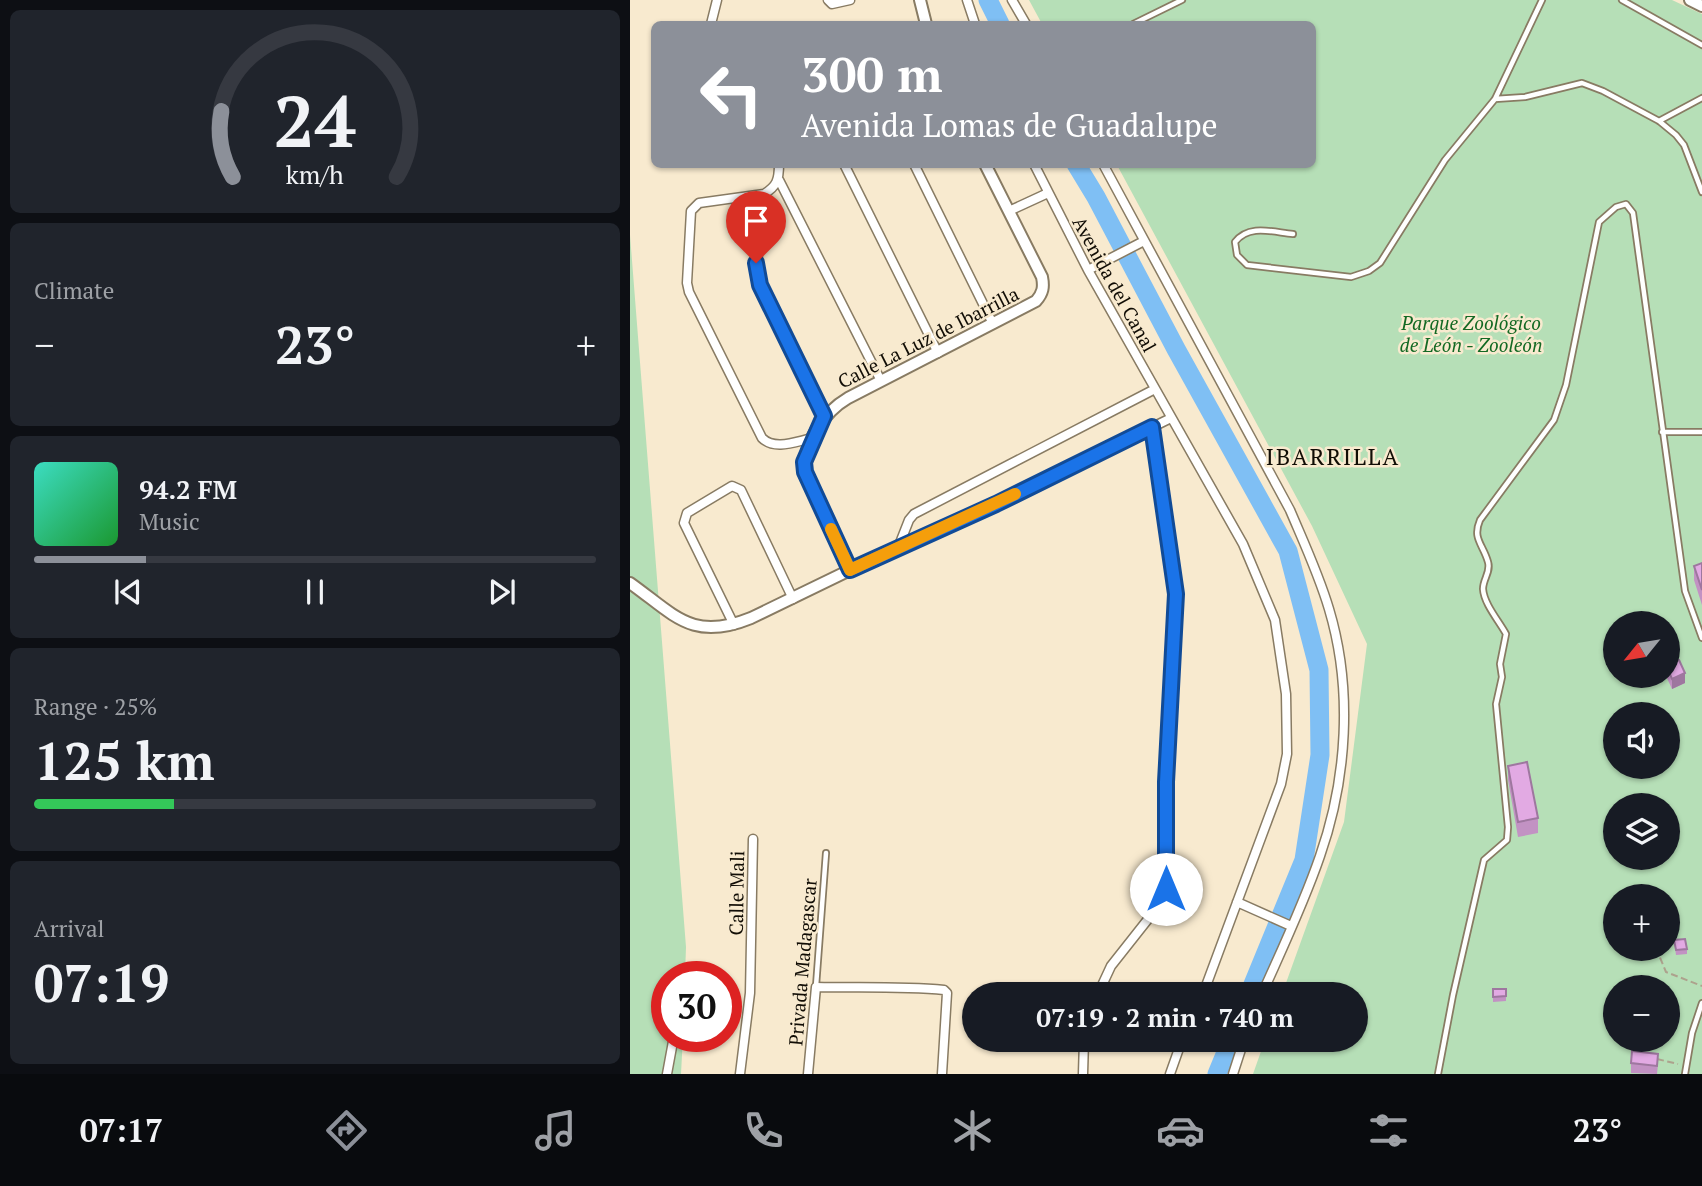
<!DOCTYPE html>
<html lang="en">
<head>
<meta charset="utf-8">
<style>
  :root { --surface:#171b24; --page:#20242c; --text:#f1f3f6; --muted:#9ea1a6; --line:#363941; --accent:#8c9099 }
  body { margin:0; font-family:"PT Serif",serif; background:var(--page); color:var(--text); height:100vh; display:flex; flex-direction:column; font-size:26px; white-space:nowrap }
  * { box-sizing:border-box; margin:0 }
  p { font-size:23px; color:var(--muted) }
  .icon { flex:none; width:38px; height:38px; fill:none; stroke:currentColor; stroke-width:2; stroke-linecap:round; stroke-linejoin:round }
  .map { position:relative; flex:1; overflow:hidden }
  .details { display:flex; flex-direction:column; gap:10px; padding:10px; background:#0d0f14; width:630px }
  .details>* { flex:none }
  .guide { position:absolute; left:21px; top:21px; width:665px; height:147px; border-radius:10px; box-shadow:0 2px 5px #0004; background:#8c9099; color:#fff; overflow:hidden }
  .needle { width:46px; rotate:240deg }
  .fabs { position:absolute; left:973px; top:611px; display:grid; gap:14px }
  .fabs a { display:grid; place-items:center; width:77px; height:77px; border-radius:50%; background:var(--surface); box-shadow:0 2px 5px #0004; font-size:35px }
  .speed { position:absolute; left:21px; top:961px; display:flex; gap:14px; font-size:35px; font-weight:700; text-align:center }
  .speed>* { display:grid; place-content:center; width:91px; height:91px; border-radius:50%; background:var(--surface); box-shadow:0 2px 5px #0004; line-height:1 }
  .speed .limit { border:10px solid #d22; background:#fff; color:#111 }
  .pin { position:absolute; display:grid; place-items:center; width:60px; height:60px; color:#fff; margin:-72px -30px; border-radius:50% 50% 50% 0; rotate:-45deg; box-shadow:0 0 7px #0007 }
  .pin .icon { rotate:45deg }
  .me { position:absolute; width:77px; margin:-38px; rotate:0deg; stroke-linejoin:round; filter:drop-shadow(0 0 5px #0008) }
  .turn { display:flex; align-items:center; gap:24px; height:147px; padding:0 35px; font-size:32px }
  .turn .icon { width:91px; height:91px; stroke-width:2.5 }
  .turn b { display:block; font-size:49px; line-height:60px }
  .big { font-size:52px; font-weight:800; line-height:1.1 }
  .details .widget { flex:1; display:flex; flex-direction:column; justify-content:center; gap:10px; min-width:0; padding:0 24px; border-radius:10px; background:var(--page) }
  .details .dial { align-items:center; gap:0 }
  .dial svg { height:182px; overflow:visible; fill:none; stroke:var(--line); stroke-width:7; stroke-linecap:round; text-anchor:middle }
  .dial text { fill:var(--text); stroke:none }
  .song { display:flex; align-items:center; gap:21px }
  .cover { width:84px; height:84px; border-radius:10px; background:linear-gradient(135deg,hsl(170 70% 55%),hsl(130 70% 35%)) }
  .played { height:7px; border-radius:4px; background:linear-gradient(90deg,var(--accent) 20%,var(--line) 20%) }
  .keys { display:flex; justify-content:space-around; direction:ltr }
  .heat { display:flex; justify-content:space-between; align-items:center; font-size:38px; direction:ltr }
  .charge { height:10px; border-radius:5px; background:linear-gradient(90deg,#34c759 25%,var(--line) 0) }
  .trip { position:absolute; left:332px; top:982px; width:406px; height:70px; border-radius:35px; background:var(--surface); box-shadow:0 2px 5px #0004; font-weight:800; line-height:70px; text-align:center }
  .dock { display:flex; height:112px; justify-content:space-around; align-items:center; background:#090b0e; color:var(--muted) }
  .dock .icon { width:49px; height:49px }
  .dock .active { color:var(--accent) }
  .dock b { font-size:32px; color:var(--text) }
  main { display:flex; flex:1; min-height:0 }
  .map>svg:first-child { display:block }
</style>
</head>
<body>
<main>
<section class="details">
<div class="widget dial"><svg viewBox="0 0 100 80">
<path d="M14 69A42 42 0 1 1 86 69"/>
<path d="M14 69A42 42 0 0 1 9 40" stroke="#8c9099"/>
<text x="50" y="56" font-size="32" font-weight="700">24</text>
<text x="50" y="72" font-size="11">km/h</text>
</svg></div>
<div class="widget"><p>Climate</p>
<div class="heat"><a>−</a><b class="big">23°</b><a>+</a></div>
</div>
<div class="widget">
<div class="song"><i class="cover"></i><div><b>94.2 FM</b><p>Music</p></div></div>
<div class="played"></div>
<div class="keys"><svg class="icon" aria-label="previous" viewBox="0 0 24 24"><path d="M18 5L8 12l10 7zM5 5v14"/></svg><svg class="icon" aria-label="pause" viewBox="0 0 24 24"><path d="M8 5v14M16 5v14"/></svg><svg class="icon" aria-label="next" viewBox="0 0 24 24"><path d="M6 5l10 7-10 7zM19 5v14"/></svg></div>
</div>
<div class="widget"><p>Range · 25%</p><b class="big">125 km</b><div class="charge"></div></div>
<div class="widget"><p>Arrival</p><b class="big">07:19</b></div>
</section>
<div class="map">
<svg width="1072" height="1074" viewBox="0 0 1072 1074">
  <rect width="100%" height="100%" fill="#f8eacf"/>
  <path fill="#b6dfb7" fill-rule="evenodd" d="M 399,0 L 1042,0 L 1072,14 L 1072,1074 L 623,1074 L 635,1040 L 726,1040 L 726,994 L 652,994 L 714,822 L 737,644 L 682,526 L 487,165 L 682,164 L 682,24 L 412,24 ZM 985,623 L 1038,623 L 1038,676 L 985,676 ZM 985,714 L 1038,714 L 1038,766 L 985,766 ZM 985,805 L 1038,805 L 1038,858 L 985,858 ZM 985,896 L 1038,896 L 1038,948 L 985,948 ZM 985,987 L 1038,987 L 1038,1040 L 985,1040 Z
    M 0,235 L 56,947 L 55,976 L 37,976 L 37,1036 L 53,1036 L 51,1074 L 0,1074 Z"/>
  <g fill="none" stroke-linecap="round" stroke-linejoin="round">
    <path stroke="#7fbff4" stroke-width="19" d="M 358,0 L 370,24
      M 446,164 L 466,197 L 546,349 L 658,551 L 689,670 L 690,755 L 674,860 L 619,994
      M 587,1074 L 601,1040"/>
    <g stroke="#887b63" stroke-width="8">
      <path id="service" d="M 992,0 L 1072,45
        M 503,24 L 552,0
        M 865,99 L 895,97 L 952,83 L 973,91 L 1029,121 L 1046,135 L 1054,145 L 1072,192
        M 1029,121 L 1072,98
        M 663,234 C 642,232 619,224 605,242 L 607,255 L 617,265 L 721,277 L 739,271 L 750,263 L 815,160 L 865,99 L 912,0
        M 1032,432 L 1072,432
        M 186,986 L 196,853
        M 808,1074 L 823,995 L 854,860 L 877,840 L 878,827 L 866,704 L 872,677 L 870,664 L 876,634 C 869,621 854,604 853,589 C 853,579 861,572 858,562 C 853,544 842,539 850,520 L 924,420 L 936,385 L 969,222 L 986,207 L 996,204 L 1003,213 L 1055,591 L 1072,638
        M 1055,1074 L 1062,1033 L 1072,1003"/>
    </g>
    <g stroke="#887b63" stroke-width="11">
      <path id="minor" d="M 198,0 L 202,4 L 220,0
        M 337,0 L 345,24
        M 382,0 L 396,24
        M 81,24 L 87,0
        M 149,164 C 149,180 147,186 134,194 L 69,203 L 61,211 L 57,283 L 59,292 L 132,438 C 145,451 167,441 183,438
        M 214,164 L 308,353
        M 284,164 L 363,324
        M 404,164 L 458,270 L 613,544 L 645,620 L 656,694 L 657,754 L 651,784 L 573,994
        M 473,164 L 660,510 C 674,543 689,575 699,609 C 723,689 717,779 690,856 C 674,903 652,949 632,994
        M 149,180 L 251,381
        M 134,194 C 129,225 125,254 130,285 L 194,416
        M 379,211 L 418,193
        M 458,270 L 514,241
        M 268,548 L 279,520 L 284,514 L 525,389
        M 220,570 L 366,504 L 541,418
        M 104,625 L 54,523 L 57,513 L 102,486 L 111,490 L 163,599
        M 607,902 L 661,926
        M 468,994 L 481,966 L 530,904 L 536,889 L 536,782 L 546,594 L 522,427
        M 37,1074 L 44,1036
        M 110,1074 L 120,993 L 123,839
        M 178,1074 L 186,987 C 229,988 272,986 314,990 L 317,993 L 312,1074
        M 453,1074 L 454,1040
        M 540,1074 L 552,1040
        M 603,1074 L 614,1040"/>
    </g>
    <g stroke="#887b63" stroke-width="14">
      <path id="tertiary" d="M 290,0 L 296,24
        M 1060,0 L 1072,6
        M 0,583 C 45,615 62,642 121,618 L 220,570 L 175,472 C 172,444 194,412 218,398 L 406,301 C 413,293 414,287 412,277 L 355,164"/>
    </g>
    <path stroke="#ada28d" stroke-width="2" stroke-dasharray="7 3.5" stroke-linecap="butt" d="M 1026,948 L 1036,972 L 1072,986
      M 1027,1059 L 1048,1064"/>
    <use href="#service" stroke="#fff" stroke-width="4.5"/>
    <use href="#minor" stroke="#fff" stroke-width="8"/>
    <use href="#tertiary" stroke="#fff" stroke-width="10"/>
  </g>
  <path fill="#c292c3" d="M 1072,563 L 1072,605 L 1064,580 L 1064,566 Z
    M 1038,665 L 1055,683 L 1042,689 L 1036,676 L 1038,676 Z
    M 878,766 L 908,818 L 908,833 L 888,837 L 878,780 Z
    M 1044,940 L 1057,949 L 1057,954 L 1046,955 Z
    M 863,989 L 876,989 L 876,1001 L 863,1002 Z
    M 1001,1063 L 1028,1064 L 1027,1074 L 1001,1073 Z"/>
  <path fill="#9e779f" d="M 1055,673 L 1055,683 L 1042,689 L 1042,679 Z"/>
  <path fill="#e2aae3" stroke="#9e779f" stroke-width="2" d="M 1072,563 L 1072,590 L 1064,566 Z
    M 1049,660 L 1055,673 L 1042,679 L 1038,669 L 1038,665 Z
    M 897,762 L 908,818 L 888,822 L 878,766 Z
    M 1055,939 L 1057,949 L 1046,950 L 1044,940 Z
    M 863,989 L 876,989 L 876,996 L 863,997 Z
    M 1002,1051 L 1028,1054 L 1027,1066 L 1001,1063 Z"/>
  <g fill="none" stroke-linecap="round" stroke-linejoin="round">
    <g stroke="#114b97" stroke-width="18">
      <path id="route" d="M 126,263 L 130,285 L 194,416 L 174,462 L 175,472 L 220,570 L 366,504 L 522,427 L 546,594 L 536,782 L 536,889"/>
    </g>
    <use href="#route" stroke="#1a73e8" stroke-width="12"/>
    <path stroke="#f59e0b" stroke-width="12" d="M 201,529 L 220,570 L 385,494"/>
  </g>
  <g text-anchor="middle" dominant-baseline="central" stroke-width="5" stroke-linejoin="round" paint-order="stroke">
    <g font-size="19" fill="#110d05" stroke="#f8eacf">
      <text transform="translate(485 284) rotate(61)">Avenida del Canal</text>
      <text transform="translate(298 337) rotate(-27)">Calle La Luz de Ibarrilla</text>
      <text transform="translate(106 893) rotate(-89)">Calle Mali</text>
      <text transform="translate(172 962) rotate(-85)">Privada Madagascar</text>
    </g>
    <g font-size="19" font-style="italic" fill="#136923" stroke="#f8eacf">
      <text x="841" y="322">Parque Zoológico<tspan x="841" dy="22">de León - Zooleón</tspan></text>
    </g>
    <g font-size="23" letter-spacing="2" fill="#110d05" stroke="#f8eacf">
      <text x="703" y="456">IBARRILLA</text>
    </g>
  </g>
</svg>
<div class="fabs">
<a><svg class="needle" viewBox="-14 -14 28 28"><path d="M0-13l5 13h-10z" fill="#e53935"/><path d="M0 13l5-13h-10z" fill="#9ea1a6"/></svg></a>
<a><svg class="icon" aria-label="sound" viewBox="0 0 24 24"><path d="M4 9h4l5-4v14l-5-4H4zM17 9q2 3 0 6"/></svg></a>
<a><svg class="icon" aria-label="layers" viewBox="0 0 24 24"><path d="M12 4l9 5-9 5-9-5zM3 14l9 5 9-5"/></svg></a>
<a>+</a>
<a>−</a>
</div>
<div class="speed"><div class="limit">30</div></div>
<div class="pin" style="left:126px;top:263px;background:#d93025"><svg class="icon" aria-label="arrive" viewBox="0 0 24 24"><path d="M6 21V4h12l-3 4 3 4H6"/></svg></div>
<svg class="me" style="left:536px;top:889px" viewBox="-20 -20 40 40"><circle r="19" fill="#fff"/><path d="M0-13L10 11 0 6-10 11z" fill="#1a73e8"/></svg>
<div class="trip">07:19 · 2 min · 740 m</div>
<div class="guide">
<div class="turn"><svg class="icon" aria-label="left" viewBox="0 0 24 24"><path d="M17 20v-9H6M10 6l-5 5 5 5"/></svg><div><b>300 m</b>Avenida Lomas de Guadalupe</div></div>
</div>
</div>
</main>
<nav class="dock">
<b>07:17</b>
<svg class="icon active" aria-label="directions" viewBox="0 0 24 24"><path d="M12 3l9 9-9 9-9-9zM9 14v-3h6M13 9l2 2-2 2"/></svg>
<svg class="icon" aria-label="music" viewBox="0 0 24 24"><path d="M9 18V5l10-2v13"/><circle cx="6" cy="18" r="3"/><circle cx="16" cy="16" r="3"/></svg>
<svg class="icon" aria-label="phone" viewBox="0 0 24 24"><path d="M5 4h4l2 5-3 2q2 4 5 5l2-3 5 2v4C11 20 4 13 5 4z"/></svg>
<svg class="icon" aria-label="climate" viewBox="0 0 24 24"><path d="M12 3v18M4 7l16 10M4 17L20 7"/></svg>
<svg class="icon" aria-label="car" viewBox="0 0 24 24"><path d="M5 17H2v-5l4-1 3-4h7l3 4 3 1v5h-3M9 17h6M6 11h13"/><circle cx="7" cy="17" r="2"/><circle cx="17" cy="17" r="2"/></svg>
<svg class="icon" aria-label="filters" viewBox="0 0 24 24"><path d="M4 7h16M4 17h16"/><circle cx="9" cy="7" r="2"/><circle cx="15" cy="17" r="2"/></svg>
<b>23°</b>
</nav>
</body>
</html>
